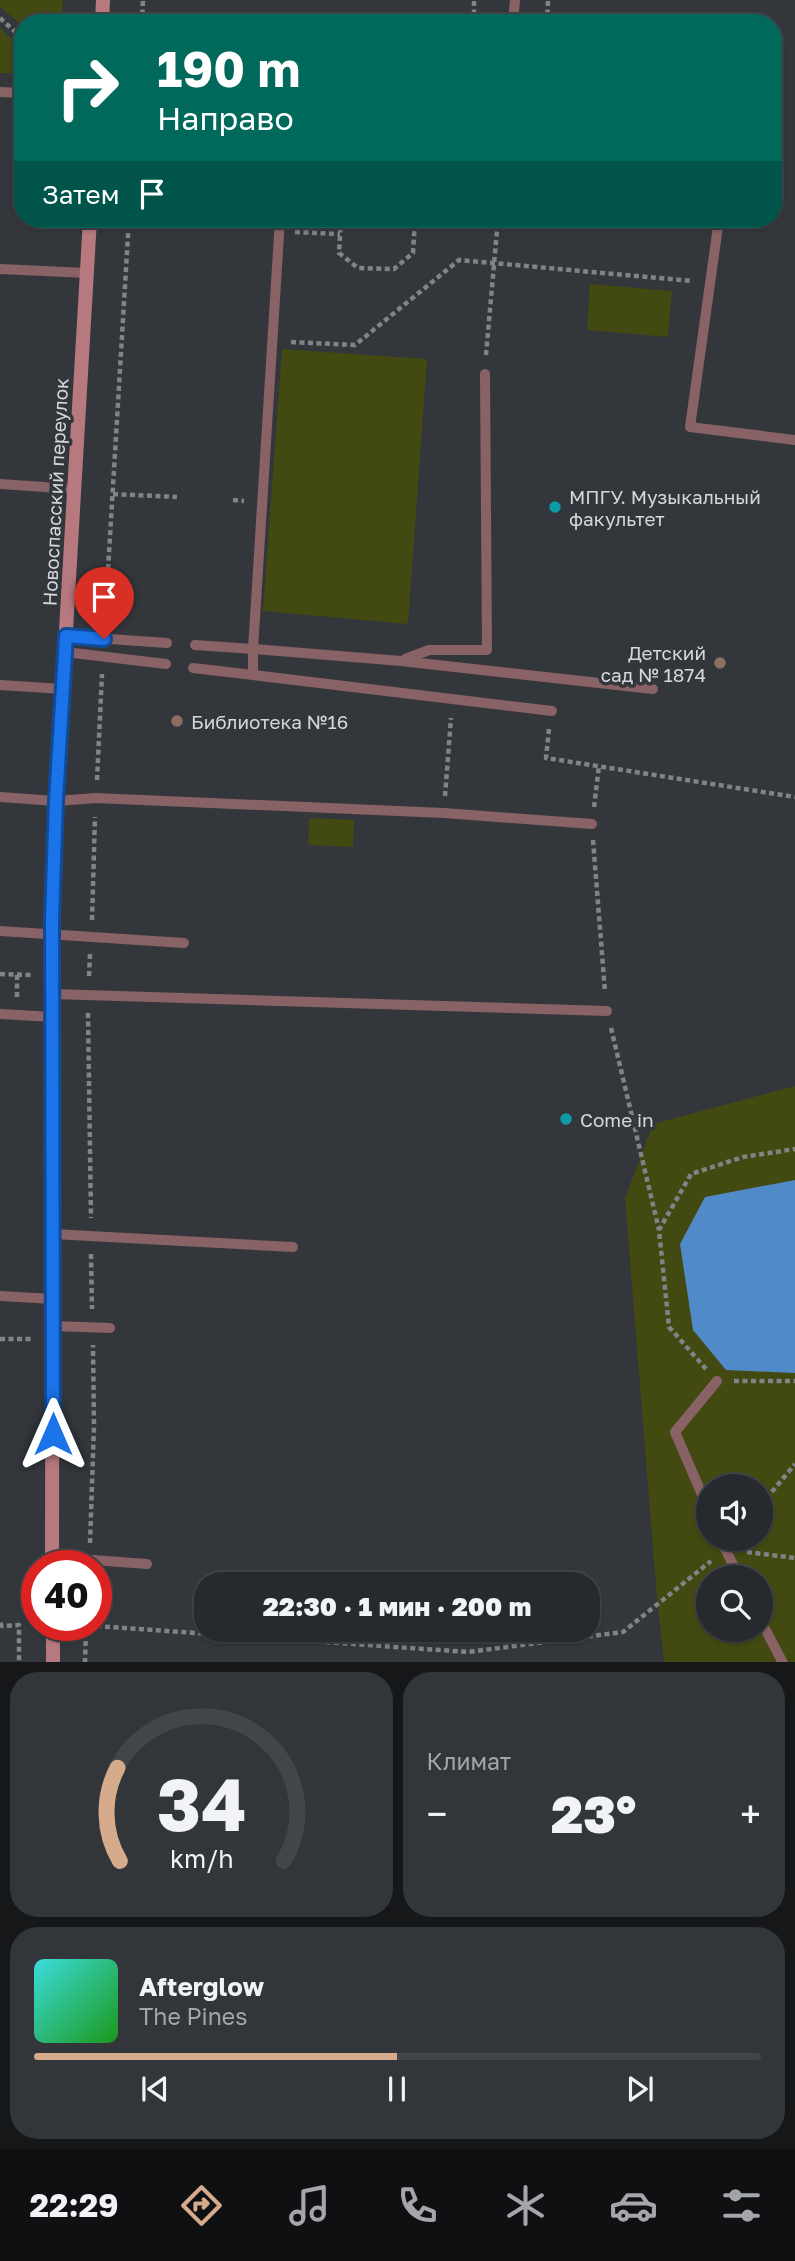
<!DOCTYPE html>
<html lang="ru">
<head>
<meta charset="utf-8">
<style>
  :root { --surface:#26292d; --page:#323539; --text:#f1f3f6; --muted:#a4a6aa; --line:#424549; --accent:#d6ab8b }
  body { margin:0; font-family:"Golos Text",sans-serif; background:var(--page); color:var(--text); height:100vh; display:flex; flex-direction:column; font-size:26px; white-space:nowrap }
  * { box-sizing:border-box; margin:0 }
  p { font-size:23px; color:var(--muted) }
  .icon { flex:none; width:38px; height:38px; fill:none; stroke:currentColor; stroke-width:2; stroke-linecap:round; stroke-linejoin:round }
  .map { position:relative; height:1662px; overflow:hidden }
  .side { display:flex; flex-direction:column; gap:10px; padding:10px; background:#151719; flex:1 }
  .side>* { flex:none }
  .hud { position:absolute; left:14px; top:14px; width:768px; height:214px; border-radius:28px; box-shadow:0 2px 5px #0004,0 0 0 2px var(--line); background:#00695c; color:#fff; overflow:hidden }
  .buttons { position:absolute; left:696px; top:1474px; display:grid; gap:14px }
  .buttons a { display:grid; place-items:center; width:77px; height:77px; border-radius:50%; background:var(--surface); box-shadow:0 2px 5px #0004,0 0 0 2px var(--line); font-size:35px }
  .speed { position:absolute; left:21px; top:1550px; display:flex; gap:14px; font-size:35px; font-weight:700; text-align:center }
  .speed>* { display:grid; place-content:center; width:91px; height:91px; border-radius:50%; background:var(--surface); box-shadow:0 2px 5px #0004,0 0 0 2px var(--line); line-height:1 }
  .speed .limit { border:10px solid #d22; background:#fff; color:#111 }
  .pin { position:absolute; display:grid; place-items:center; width:60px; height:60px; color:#fff; margin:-72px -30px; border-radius:50% 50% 50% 0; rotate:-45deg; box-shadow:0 0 7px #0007 }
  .pin .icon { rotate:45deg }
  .me { position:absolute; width:77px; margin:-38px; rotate:0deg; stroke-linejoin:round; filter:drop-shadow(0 0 5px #0008) }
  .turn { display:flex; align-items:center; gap:24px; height:147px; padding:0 28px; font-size:32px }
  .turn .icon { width:91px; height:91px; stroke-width:2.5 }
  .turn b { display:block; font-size:49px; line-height:60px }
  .then { display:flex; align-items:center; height:66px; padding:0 28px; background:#0003; gap:14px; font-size:26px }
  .big { font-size:52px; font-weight:800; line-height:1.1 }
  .side .widget { flex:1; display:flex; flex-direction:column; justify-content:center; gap:10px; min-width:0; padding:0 24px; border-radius:28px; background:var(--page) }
  .side .dial { align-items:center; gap:0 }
  .dial svg { height:182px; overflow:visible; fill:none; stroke:var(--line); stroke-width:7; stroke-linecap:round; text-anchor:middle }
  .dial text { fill:var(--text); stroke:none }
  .song { display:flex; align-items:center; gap:21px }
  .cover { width:84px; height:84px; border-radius:10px; background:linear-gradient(135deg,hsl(180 70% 55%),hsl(120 70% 35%)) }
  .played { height:7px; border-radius:4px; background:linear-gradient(90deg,var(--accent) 50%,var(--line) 50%) }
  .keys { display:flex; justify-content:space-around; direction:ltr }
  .heat { display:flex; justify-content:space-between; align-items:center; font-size:38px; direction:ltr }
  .side .tiles { flex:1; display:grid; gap:10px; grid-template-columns:1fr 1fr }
  .widget:last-child { grid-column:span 2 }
  .trip { position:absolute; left:194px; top:1572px; width:406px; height:70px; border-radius:28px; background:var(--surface); box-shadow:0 2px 5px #0004,0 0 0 2px var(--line); font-weight:800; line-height:70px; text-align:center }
  .dock { display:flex; height:112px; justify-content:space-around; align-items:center; background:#0f1012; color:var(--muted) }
  .dock .icon { width:49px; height:49px }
  .dock .selected { color:var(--accent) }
  .dock b { font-size:32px; color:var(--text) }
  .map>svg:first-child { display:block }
</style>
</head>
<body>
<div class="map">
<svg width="795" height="1663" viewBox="0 0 795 1663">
  <rect width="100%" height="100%" fill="#33373c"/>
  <path fill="#424911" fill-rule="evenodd" d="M 0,0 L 63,0 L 61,23 L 23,23 L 23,26 L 0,7 Z
    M 0,28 L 23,50 L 23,73 L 0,73 Z
    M 590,284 L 672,291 L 668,337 L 587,330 Z
    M 282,349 L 427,359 L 408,624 L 263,611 Z
    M 309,818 L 354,820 L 353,847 L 308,845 Z
    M 795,1086 L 795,1662 L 664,1662 L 657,1598 L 625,1198 L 653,1124 ZM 709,1486 L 761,1486 L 761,1538 L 709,1538 ZM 709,1577 L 761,1577 L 761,1629 L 709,1629 Z"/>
  <path fill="#518ac8" d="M 795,1180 L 795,1373 L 726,1370 L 693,1330 L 680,1244 L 705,1197 Z"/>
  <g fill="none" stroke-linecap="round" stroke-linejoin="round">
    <path stroke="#808387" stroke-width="4.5" stroke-dasharray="5 3.5" stroke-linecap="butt" d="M 0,18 L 23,39
      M 142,23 L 143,0
      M 474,23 L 474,0
      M 547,23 L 548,0
      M 341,219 L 339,253 L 358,268 L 394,269 L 413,253 L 415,219
      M 295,232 L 340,234
      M 291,342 L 355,345 L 459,260 L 692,281
      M 486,355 L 498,219
      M 113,494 L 177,497
      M 233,500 L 244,501
      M 105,620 L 129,219
      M 549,729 L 546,758 L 795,797
      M 97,780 L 102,674
      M 445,796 L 451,718
      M 594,807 L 599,766
      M 593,840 L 605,992
      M 92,920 L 95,817
      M 0,974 L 34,975
      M 17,975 L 17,998
      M 89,976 L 90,954
      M 88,1013 L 91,1218
      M 611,1028 L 659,1230
      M 91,1254 L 92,1309
      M 0,1339 L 34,1339
      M 706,1369 L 669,1327 L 659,1230 L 691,1174 L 743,1157 L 795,1149
      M 734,1381 L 795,1381
      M 761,1505 L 795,1464
      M 90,1543 L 94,1426 L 93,1345
      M 747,1552 L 795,1558
      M 0,1623 L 2,1626 L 19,1625 L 19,1663
      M 71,1626 L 110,1627 L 468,1652 L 623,1632 L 711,1561
      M 85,1663 L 86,1626"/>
    <path stroke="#896265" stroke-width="10" d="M 513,23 L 515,0
      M 0,92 L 23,93
      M 719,219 L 690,427 L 795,440
      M 0,269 L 87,273
      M 0,484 L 74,489
      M 66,636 L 167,643
      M 195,645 L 253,649 L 280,219
      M 65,652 L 166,664
      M 405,659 L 429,650 L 487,650 L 485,374
      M 193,668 L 253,675
      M 0,685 L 63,689
      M 552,711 L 253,675 L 253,649 L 401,661 L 653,689
      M 0,797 L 56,801 L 96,798 L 444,813 L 592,824
      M 0,931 L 184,943
      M 53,994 L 607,1011
      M 0,1014 L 53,1017
      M 53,1234 L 293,1247
      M 0,1296 L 53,1299
      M 53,1326 L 110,1328
      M 709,1511 L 675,1432 L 717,1381
      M 720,1538 L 739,1577
      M 52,1557 L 147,1564
      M 761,1621 L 783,1663"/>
    <path stroke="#b6797f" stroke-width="14" d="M 102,23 L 103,0
      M 52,1566 L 53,919 L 56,801 L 90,219
      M 53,1626 L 53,1663"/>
  </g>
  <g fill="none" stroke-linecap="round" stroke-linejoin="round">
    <g stroke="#114b97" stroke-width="18">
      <path id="route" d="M 53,1434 L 52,919 L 56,801 L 66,636 L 104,639"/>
    </g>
    <use href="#route" stroke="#1a73e8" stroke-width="12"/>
  </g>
  <g fill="#0f9aa8" stroke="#33373c" stroke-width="2.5">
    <circle cx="555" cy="507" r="7"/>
    <circle cx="566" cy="1119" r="7"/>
  </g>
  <g fill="#8d6e63" stroke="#33373c" stroke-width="2.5">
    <circle cx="720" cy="663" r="7"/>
    <circle cx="177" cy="721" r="7"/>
  </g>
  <g text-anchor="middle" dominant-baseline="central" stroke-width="7" stroke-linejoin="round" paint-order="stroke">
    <g font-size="19" fill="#d5d8db" stroke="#33373c">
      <text transform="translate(55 492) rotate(-87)">Новоспасский переулок</text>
    </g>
    <g font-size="19" fill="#d5d8db" stroke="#33373c" text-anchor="start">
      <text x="569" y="496">МПГУ. Музыкальный<tspan x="569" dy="22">факультет</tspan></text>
      <text x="706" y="652" text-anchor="end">Детский<tspan x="706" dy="22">сад № 1874</tspan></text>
      <text x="191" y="721">Библиотека №16</text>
      <text x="580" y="1119">Come in</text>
    </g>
  </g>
</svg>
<div class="buttons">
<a><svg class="icon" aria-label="sound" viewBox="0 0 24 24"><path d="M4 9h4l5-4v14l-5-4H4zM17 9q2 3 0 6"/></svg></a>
<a><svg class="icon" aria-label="search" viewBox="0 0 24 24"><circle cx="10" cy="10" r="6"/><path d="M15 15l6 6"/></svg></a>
</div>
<div class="speed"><div class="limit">40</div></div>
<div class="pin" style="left:104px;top:639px;background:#d93025"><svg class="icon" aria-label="arrive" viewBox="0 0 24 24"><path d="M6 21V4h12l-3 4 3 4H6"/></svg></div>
<svg class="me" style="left:53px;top:1434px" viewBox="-20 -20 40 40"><path d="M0-17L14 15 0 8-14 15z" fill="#1a73e8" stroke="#fff" stroke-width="4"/></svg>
<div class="trip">22:30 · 1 мин · 200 m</div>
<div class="hud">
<div class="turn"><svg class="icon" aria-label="right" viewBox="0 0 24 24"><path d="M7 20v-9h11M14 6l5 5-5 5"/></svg><div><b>190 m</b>Направо</div></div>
<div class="then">Затем<svg class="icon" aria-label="arrive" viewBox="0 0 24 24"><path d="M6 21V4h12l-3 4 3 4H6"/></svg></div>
</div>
</div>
<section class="side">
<div class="tiles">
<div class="widget dial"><svg viewBox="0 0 100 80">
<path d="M14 69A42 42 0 1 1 86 69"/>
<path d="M14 69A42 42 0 0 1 13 28" stroke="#d6ab8b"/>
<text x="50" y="56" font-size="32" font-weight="700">34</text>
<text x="50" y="72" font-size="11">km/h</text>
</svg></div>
<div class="widget"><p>Климат</p>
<div class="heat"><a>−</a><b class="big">23°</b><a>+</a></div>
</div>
<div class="widget">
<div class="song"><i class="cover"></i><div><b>Afterglow</b><p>The Pines</p></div></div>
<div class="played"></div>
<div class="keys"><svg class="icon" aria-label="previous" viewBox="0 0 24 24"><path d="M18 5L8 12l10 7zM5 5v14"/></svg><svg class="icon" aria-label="pause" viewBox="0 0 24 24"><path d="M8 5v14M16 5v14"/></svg><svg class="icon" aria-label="next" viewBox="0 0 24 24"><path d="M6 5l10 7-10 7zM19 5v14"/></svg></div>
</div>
</div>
</section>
<nav class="dock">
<b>22:29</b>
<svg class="icon selected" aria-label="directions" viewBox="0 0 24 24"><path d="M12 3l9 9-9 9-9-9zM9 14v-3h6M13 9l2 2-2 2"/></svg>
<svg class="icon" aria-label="music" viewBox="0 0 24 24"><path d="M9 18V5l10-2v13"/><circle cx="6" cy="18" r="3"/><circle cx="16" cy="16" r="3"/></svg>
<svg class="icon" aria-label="phone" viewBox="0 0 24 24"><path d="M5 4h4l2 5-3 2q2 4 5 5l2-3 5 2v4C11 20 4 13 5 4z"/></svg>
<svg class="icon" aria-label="climate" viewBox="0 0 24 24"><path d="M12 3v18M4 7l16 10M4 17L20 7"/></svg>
<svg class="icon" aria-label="car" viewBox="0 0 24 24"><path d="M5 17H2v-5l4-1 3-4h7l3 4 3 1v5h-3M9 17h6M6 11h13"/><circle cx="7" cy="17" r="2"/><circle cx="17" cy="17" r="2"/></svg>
<svg class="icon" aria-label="filters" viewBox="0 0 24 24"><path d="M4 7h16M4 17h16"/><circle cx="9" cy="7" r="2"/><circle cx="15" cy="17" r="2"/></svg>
</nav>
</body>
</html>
